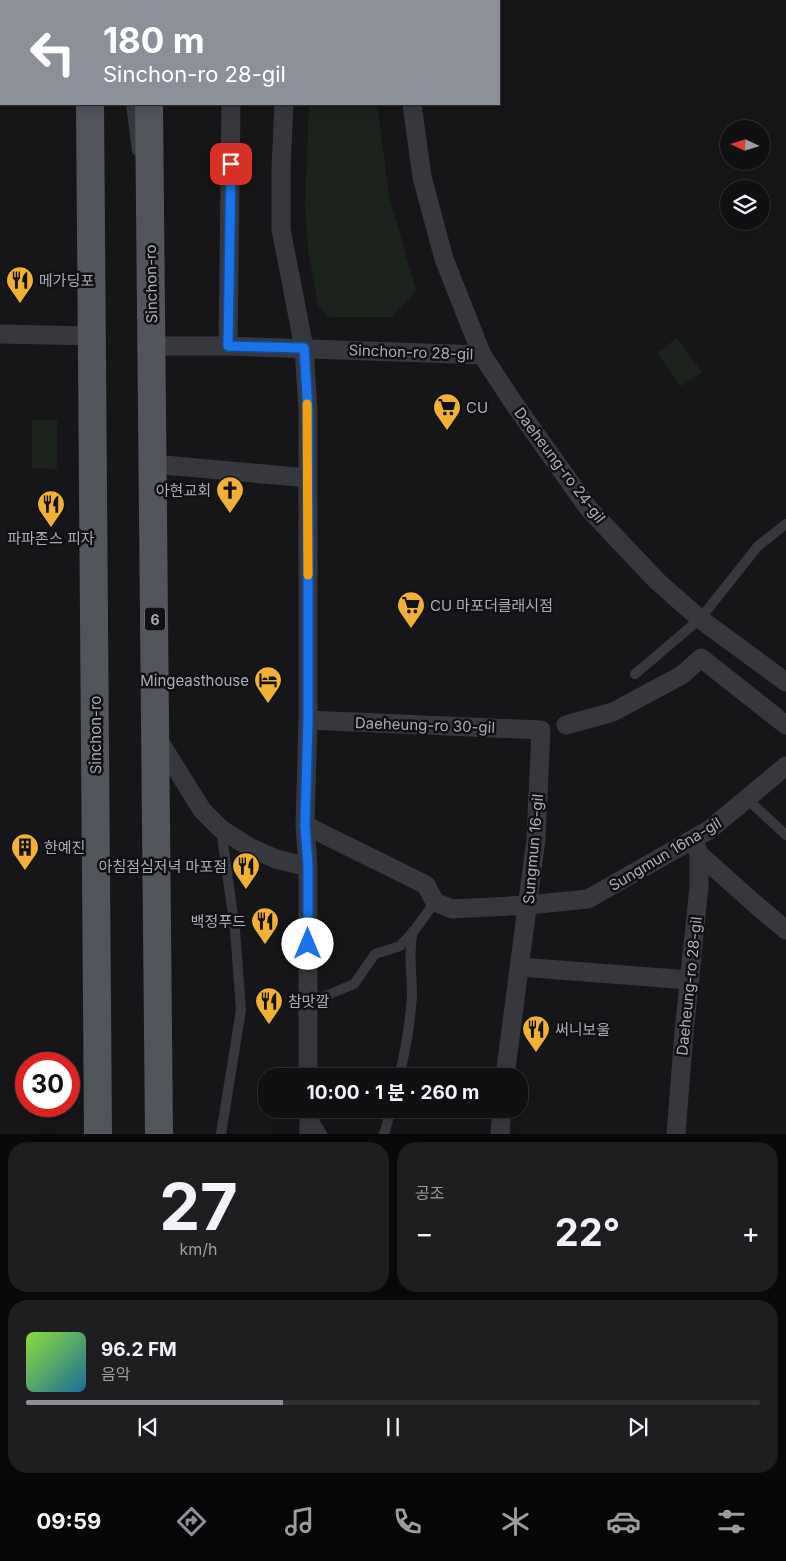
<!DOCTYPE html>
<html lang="ko">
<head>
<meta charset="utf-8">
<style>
  :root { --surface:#101012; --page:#1e1e20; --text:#f1f3f6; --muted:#9c9d9f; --line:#303032; --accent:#8c9099 }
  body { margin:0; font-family:Inter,"Noto Sans KR",sans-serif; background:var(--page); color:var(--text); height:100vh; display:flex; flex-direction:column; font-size:19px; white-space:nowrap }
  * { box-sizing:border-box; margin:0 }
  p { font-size:16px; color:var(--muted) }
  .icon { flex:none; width:28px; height:28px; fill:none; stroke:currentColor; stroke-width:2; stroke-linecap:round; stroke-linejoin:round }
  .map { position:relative; height:1134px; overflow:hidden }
  .drawer { display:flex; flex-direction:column; gap:8px; padding:8px; background:#09090a; flex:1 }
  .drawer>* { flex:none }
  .guide { position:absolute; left:0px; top:0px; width:500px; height:105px; box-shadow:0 2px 12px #0003,0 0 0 1px var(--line); background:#8c9099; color:#fff; overflow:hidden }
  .needle { width:32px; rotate:274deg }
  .tools { position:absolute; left:720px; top:120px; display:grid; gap:10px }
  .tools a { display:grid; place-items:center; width:50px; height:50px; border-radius:50%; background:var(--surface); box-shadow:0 2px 12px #0003,0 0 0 1px var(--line); font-size:25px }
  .speed { position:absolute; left:15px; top:1052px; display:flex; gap:10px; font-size:25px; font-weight:700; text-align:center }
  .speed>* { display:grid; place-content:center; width:65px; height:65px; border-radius:50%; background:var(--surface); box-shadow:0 2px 12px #0003,0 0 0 1px var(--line); line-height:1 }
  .speed .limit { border:8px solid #d22; background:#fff; color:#111 }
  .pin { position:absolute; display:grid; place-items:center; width:42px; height:42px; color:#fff; margin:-21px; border-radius:10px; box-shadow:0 2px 8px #0006 }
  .me { position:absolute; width:55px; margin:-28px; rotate:0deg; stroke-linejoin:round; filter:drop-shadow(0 0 4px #0008) }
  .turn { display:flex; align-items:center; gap:18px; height:105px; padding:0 20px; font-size:22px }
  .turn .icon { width:65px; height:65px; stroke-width:2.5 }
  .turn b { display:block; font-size:35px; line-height:42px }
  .big { font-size:38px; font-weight:700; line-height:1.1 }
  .drawer .tile { flex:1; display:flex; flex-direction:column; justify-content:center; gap:8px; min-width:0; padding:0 18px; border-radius:20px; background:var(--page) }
  .drawer .dial { align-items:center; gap:0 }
  .dial b { font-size:65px; line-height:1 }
  .song { display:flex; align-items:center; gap:15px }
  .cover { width:60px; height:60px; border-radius:8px; background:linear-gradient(135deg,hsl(90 70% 55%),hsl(200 70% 35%)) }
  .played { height:5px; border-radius:2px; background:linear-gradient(90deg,var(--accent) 35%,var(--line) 35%) }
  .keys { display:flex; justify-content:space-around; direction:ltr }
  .heat { display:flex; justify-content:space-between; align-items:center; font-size:28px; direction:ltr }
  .drawer .tiles { flex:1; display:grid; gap:8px; grid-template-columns:1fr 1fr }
  .tile:last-child { grid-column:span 2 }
  .trip { position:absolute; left:258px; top:1068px; width:270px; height:50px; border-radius:20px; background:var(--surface); box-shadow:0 2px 12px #0003,0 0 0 1px var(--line); font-weight:700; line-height:50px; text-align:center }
  .dock { display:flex; height:80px; justify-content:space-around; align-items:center; background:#060607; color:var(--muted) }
  .dock .icon { width:35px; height:35px }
  .dock .selected { color:var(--accent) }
  .dock b { font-size:22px; color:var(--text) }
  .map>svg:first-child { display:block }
</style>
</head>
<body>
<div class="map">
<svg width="786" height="1134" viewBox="0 0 786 1134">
  <rect width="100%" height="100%" fill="#161618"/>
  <path fill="#1c231d" d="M 309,104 L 377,104 L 389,196 L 416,291 L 392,317 L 329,317 L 318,305 L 308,250 L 305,204 Z
    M 677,338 L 702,372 L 681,386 L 657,353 Z
    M 32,420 L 57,420 L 57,469 L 32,468 Z"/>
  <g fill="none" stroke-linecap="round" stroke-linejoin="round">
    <path stroke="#37383d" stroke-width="10" d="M 121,0 L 121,1
      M 131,104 L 137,151
      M 635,674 L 700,619 L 758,546 L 786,524
      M 747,799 L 786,835
      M 221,829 L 235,930 L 241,1010 L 221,1134
      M 308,1003 L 354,984 L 375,954 L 400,946 L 414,931 L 435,902
      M 399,1076 C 406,1050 410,1023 412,996 C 412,974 408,953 413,931
      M 312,1117 L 322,1134
      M 384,1134 L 391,1109"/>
    <path stroke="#37383d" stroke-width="19" d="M 211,1 L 241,1
      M 289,1 L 289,0
      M 407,1 L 407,0
      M 0,3 L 1,3
      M 284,104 L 281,168 L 281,229 L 304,348 L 308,410 L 308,720 L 305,825 L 308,867 L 308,1076
      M 0,334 L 92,336
      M 152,346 L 228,346 L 482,355 L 444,259 L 422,177 L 412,104
      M 228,346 L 231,104
      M 482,355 L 517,408 L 589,509 L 657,581 L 700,619 L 786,682
      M 153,464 L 308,478
      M 308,720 L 541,730 L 536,839 L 505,1076
      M 566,725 L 613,712 L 682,675 L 701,658 L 786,725
      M 156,736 L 202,810 L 221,829 L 251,848 L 276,859 L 308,867
      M 305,825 L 426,885 L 435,902 L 452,909 L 528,905 L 588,899 L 709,830 L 786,766
      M 699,854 L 755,904 L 786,930
      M 520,967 L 690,980
      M 309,1109 L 309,1134
      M 500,1134 L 502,1109
      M 676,1134 L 684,1032 L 699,887 L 699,854 L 693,839"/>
    <path stroke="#53555c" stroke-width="28" d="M 89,0 L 89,1
      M 148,0 L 148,1
      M 90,104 L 98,1134
      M 149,104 L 159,1134"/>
  </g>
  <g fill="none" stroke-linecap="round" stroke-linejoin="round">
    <g stroke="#114b97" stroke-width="12">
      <path id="route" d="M 231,164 L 228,346 L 304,348 L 308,410 L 308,720 L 305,825 L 308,866 L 308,944"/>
    </g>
    <use href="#route" stroke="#1a73e8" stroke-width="9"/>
    <path stroke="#f59e0b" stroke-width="9" d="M 307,404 L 308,575"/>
  </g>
  <defs>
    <g id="restaurant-pin" transform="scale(1.4375)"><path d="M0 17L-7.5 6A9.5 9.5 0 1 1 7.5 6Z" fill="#f2b134" stroke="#111113"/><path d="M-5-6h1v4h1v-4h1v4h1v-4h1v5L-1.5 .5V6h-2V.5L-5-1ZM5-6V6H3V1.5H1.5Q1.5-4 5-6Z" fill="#111"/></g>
    <g id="supermarket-pin" transform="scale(1.4375)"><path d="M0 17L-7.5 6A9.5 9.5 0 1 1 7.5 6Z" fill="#f2b134" stroke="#111113"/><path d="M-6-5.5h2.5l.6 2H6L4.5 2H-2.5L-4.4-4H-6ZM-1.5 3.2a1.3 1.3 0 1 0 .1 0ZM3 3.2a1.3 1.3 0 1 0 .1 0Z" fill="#111"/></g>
    <g id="church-pin" transform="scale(1.4375)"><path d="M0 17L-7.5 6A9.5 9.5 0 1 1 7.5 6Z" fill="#f2b134" stroke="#111113"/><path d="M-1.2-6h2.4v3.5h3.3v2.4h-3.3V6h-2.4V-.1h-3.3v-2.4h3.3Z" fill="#111"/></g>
    <g id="hotel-pin" transform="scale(1.4375)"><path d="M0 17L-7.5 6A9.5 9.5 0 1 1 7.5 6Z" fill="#f2b134" stroke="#111113"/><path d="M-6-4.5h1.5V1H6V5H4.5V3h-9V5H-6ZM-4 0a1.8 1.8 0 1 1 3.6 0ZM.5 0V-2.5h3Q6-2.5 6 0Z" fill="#111"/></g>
    <g id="building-pin" transform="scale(1.4375)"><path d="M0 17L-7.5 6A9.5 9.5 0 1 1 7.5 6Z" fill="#f2b134" stroke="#111113"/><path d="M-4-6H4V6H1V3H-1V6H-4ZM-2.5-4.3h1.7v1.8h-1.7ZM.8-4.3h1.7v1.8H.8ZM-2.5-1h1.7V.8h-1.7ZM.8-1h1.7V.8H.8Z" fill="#111"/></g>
  </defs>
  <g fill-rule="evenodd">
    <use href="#restaurant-pin" x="20" y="280"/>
    <use href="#supermarket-pin" x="447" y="407"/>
    <use href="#church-pin" x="230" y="490"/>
    <use href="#restaurant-pin" x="51" y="504"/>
    <use href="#supermarket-pin" x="411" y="605"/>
    <use href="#hotel-pin" x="268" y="680"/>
    <use href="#building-pin" x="25" y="847"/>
    <use href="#restaurant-pin" x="246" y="866"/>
    <use href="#restaurant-pin" x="265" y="921"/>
    <use href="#restaurant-pin" x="269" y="1001"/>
    <use href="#restaurant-pin" x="536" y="1029"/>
  </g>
  <g text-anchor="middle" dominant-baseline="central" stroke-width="5" stroke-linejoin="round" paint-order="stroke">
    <rect fill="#111113" stroke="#7b7e86" stroke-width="1" x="145" y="607.5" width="20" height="23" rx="4"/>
    <g font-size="14" font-weight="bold" fill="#a8adb8">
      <text x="155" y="619">6</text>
    </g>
    <g font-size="15" fill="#a8adb8" stroke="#111113" text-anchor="start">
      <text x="39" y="280">메가딩포</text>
      <text x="466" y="407">CU</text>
      <text x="211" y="490" text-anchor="end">아현교회</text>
      <text x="51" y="538" text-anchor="middle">파파존스 피자</text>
      <text x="430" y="605">CU 마포더클래시점</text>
      <text x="249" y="680" text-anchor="end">Mingeasthouse</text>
      <text x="44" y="847">한예진</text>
      <text x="227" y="866" text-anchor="end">아침점심저녁 마포점</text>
      <text x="246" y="921" text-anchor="end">백정푸드</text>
      <text x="288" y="1001">참맛깔</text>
      <text x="555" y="1029">써니보울</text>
    </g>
    <g font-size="15" fill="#a8adb8" stroke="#111113">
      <text transform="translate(151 284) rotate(-91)">Sinchon-ro</text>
      <text transform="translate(411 352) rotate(2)">Sinchon-ro 28-gil</text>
      <text transform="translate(560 465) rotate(53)">Daeheung-ro 24-gil</text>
      <text transform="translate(425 725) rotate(2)">Daeheung-ro 30-gil</text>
      <text transform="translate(95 735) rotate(-90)">Sinchon-ro</text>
      <text transform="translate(533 849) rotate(-85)">Sungmun 16-gil</text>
      <text transform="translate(665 854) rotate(-31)">Sungmun 16na-gil</text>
      <text transform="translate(689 986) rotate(-84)">Daeheung-ro 28-gil</text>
    </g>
  </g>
</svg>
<div class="tools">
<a><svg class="needle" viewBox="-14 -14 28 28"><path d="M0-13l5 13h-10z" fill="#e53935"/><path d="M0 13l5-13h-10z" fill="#9c9d9f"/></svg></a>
<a><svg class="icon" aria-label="layers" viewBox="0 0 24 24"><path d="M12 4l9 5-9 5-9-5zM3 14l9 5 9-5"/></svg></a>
</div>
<div class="speed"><div class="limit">30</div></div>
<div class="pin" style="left:231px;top:164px;background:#d93025"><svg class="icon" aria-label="arrive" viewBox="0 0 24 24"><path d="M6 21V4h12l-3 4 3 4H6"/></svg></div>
<svg class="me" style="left:308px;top:944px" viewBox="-20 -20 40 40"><circle r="19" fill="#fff"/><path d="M0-13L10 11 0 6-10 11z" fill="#1a73e8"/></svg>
<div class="trip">10:00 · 1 분 · 260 m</div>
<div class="guide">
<div class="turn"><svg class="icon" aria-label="left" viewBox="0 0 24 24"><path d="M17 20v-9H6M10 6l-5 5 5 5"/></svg><div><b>180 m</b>Sinchon-ro 28-gil</div></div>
</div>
</div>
<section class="drawer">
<div class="tiles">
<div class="tile dial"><b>27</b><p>km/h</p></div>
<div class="tile"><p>공조</p>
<div class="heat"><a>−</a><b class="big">22°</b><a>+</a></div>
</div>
<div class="tile">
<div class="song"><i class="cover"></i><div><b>96.2 FM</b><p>음악</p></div></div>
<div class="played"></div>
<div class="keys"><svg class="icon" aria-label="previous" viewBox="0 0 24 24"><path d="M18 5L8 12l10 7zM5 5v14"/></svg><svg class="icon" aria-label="pause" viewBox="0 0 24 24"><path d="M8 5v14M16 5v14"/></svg><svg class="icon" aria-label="next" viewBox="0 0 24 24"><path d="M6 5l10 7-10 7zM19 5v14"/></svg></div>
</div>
</div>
</section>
<nav class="dock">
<b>09:59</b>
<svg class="icon selected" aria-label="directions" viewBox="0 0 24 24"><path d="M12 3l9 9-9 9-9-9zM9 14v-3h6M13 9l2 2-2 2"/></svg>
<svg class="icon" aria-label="music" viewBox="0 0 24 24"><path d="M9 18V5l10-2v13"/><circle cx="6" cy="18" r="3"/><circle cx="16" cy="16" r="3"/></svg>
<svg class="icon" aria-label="phone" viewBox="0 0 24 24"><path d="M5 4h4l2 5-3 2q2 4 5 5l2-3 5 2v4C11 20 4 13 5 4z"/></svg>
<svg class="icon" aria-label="climate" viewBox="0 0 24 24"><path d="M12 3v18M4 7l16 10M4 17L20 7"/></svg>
<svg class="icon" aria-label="car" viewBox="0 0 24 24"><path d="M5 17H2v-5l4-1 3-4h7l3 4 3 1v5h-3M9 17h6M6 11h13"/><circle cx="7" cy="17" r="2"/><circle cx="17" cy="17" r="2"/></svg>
<svg class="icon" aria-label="filters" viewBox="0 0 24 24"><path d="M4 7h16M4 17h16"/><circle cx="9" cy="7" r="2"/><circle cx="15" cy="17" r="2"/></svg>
</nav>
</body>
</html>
